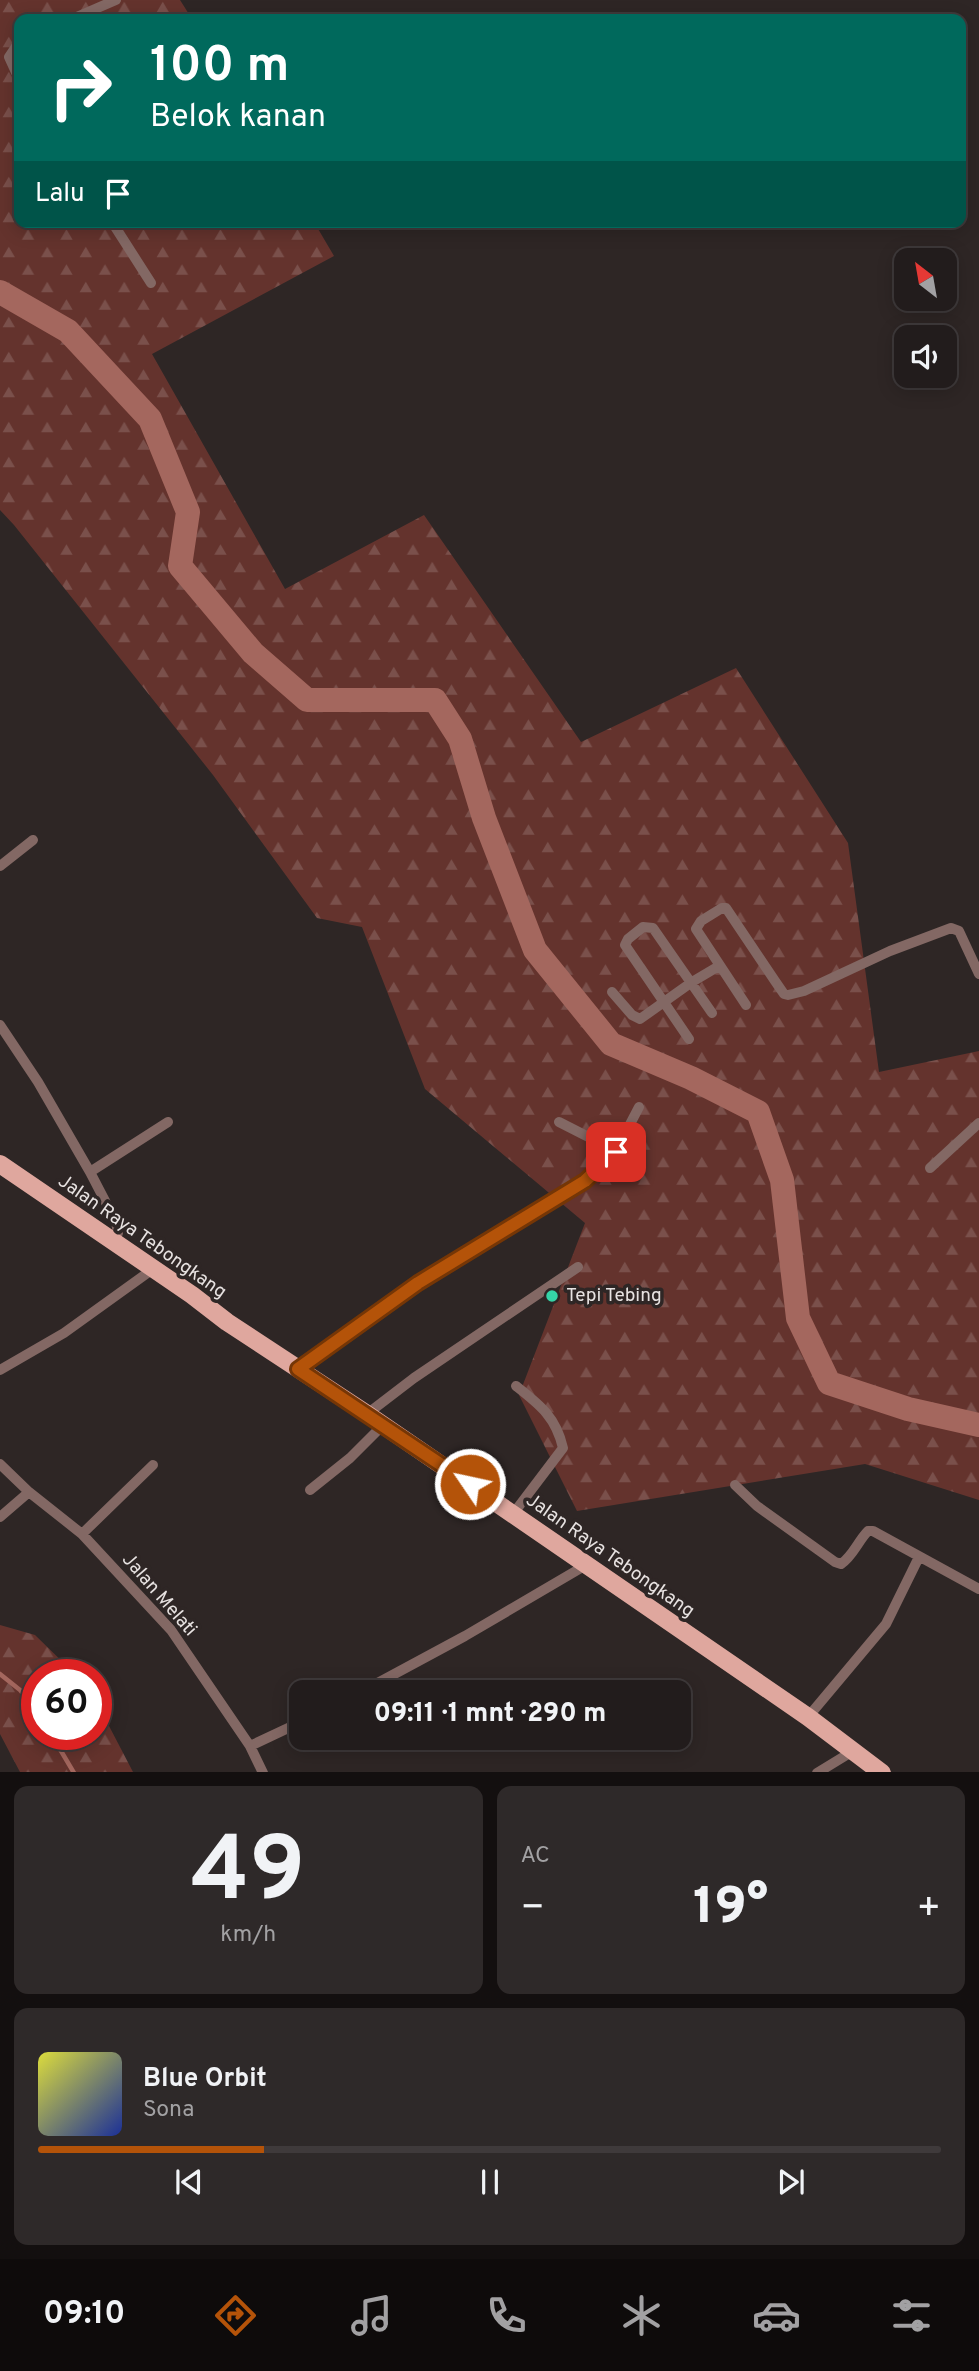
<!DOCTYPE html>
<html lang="id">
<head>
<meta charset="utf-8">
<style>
  :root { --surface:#221c1c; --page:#2e2929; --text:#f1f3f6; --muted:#a2a1a3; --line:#3f3a3b; --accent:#b45309 }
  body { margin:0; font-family:Overpass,sans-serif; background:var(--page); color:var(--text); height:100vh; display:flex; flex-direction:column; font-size:26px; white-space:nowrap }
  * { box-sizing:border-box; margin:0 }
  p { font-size:23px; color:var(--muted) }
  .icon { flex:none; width:38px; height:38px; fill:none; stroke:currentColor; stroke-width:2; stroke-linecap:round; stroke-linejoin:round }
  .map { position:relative; height:1772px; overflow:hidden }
  .sheet { display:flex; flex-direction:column; gap:14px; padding:14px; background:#130f0f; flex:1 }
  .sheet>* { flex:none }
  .hud { position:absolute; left:14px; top:14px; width:952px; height:214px; border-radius:14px; box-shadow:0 4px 18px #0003,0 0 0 2px var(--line); background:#00695c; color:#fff; overflow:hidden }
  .needle { width:46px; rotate:329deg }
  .fabs { position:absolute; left:894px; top:248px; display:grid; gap:14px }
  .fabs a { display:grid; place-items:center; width:63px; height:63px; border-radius:14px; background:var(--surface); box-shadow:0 4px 18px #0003,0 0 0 2px var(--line); font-size:35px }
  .speed { position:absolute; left:21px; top:1659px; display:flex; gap:14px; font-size:35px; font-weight:700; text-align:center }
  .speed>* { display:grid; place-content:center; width:91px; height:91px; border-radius:50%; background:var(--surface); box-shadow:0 4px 18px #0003,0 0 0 2px var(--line); line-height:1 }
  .speed .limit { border:10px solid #d22; background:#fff; color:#111 }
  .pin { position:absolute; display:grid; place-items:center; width:60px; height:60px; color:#fff; margin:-30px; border-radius:14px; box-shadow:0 4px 10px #0006 }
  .me { position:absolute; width:77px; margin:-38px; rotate:304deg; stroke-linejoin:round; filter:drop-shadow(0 0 5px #0008) }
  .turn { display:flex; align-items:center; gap:24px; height:147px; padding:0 21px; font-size:32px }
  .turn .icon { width:91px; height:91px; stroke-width:2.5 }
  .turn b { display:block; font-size:49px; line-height:60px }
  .then { display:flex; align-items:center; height:66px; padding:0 21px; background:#0003; gap:14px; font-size:26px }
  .big { font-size:52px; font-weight:800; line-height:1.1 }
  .sheet .card { flex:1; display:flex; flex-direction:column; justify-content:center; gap:10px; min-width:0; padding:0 24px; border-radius:14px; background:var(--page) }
  .sheet .dial { align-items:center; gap:0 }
  .dial b { font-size:91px; line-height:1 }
  .song { display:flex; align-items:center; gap:21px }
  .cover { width:84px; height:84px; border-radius:10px; background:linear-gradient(135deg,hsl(60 70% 55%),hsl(230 70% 35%)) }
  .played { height:7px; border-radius:4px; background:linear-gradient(90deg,var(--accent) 25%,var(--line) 25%) }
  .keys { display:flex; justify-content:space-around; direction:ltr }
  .heat { display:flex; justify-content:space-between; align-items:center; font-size:38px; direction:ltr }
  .sheet .tiles { flex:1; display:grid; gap:14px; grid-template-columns:1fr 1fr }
  .card:last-child { grid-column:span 2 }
  .trip { position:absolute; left:289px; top:1680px; width:402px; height:70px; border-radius:14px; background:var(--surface); box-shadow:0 4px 18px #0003,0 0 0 2px var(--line); font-weight:800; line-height:70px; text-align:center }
  .menu { display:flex; height:112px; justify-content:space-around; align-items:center; background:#0e0b0b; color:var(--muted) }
  .menu .icon { width:49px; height:49px }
  .menu .current { color:var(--accent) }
  .menu b { font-size:32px; color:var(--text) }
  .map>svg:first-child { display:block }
</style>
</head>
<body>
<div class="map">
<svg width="979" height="1773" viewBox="0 0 979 1773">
  <defs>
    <pattern id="forest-firs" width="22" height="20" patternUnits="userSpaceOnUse" patternTransform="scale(1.75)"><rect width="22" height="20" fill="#64332d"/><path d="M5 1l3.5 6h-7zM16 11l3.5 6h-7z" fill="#7a504b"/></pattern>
  </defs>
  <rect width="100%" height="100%" fill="#2e2625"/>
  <path fill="url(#forest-firs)" d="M 0,0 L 180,0 L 192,19 L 19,19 L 19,222 L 314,222 L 334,256 L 152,354 L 285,589 L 424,515 L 581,742 L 736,668 L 848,843 L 879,1072 L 979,1051 L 979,1500 L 865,1464 L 577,1511 L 519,1395 L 585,1223 L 425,1089 L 362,927 L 317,918 L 213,775 L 14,525 L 0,510 Z
    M 0,1625 L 35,1635 L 76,1675 L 37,1675 L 37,1734 L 96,1734 L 96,1701 L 133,1772 L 20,1772 L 0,1734 Z"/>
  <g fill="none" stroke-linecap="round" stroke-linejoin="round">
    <path stroke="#a4675e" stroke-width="4.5" d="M 0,1674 L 20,1690 L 37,1710
      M 51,1734 L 74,1773"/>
    <path stroke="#a4675e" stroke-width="24" d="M 0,292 L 68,331 L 150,419 L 188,512 L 180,566 L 253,653 L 307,700 L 435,700 L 460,739 L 484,818 L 535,950 L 611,1044 L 691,1078 L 758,1112 L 782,1180 L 798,1318 L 829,1383 L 908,1409 L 979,1425"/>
    <path stroke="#836864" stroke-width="10" d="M 72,19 L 116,0
      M 19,42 L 9,57 L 19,79
      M 112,222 L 151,283
      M 0,866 L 33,840
      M 612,992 L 632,1015 L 640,1019 L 692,982 L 719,966
      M 746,1005 L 696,929 L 701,921 L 722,908 L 726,908 L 775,981 L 784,994 L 788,995 L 804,991 L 890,951 L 951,928 L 959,931 L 979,974
      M 0,1025 L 38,1082 L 90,1172 L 116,1222 L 118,1233 L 114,1243
      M 689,1039 L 625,945 L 628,939 L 643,927 L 653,928 L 712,1013
      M 559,1122 L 616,1151
      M 930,1168 L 979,1123
      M 90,1172 L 168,1122
      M 297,1369 L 418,1283 L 596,1173 L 616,1151 L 639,1107
      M 0,1370 L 64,1333 L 153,1269
      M 367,1414 L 414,1378 L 578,1267
      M 0,1464 L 29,1492 L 82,1534 L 171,1630 L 250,1746 L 263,1773
      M 735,1485 L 757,1506 L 835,1562 L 841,1564 C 853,1556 858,1541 868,1531 L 873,1531 L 979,1589
      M 310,1490 L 350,1458 L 383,1425
      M 513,1514 L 563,1448 C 556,1417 540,1405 516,1386
      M 0,1517 L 29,1492
      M 82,1534 L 153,1465
      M 361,1692 L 465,1636 L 586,1565
      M 808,1717 L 886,1624 L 919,1557
      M 250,1746 L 301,1722
      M 817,1773 L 853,1751"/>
    <path stroke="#dfa79e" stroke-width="18" d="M 0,1164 L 192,1295 L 227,1322 L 367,1414 L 808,1717 L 882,1773"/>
  </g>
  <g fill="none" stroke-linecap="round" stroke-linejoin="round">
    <g stroke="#753606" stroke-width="18">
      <path id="route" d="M 470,1484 L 298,1369 L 418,1283 L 585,1181 L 616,1152"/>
    </g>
    <use href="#route" stroke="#b45309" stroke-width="12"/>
  </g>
  <circle fill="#35d4a7" stroke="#2e2625" stroke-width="2.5" cx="552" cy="1296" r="7"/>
  <g text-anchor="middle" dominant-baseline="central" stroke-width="7" stroke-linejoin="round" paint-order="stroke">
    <g font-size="19" fill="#e7e2e1" stroke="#2e2625">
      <text transform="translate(142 1237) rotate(35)">Jalan Raya Tebongkang</text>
      <text transform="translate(610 1556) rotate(35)">Jalan Raya Tebongkang</text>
      <text transform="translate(159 1595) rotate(49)">Jalan Melati</text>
    </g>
    <g font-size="19" fill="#e7e2e1" stroke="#2e2625" text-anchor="start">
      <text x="566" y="1296">Tepi Tebing</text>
    </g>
  </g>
</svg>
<div class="fabs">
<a><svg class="needle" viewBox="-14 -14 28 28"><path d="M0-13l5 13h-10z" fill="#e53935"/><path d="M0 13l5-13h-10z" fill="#a2a1a3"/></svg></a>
<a><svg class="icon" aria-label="sound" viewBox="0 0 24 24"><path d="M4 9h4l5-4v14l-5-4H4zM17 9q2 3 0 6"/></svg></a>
</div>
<div class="speed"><div class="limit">60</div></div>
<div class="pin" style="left:616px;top:1152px;background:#d93025"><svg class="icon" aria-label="arrive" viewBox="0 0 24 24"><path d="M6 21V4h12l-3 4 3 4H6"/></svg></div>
<svg class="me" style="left:470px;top:1484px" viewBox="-20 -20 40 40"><circle r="17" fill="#b45309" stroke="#fff" stroke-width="3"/><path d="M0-11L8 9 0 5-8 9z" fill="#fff"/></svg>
<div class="trip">09:11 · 1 mnt · 290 m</div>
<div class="hud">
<div class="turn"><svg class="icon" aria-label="right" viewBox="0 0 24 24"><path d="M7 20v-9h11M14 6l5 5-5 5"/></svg><div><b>100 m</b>Belok kanan</div></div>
<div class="then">Lalu<svg class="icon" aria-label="arrive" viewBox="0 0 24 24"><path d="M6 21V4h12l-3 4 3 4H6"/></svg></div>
</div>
</div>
<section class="sheet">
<div class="tiles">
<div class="card dial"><b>49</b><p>km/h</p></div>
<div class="card"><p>AC</p>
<div class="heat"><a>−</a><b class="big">19°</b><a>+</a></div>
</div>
<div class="card">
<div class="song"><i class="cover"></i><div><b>Blue Orbit</b><p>Sona</p></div></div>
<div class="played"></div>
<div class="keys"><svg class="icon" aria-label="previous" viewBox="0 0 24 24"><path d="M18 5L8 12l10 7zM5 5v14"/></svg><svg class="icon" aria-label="pause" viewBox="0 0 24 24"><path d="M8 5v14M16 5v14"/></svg><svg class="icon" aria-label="next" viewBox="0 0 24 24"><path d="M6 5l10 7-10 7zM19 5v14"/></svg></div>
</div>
</div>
</section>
<nav class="menu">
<b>09:10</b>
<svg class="icon current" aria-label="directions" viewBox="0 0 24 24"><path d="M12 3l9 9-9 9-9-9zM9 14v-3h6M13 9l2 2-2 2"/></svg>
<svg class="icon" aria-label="music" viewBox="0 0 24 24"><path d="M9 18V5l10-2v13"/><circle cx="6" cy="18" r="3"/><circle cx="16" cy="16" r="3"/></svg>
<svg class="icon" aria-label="phone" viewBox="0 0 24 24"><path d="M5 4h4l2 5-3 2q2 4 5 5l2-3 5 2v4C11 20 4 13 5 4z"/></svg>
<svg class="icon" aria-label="climate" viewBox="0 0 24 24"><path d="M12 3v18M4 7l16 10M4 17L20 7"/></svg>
<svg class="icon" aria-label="car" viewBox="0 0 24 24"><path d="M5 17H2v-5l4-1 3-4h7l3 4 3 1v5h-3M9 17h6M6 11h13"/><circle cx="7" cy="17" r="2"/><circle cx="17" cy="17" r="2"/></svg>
<svg class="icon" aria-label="filters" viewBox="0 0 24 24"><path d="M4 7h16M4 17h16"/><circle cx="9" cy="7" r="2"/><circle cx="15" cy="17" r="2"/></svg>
</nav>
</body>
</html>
